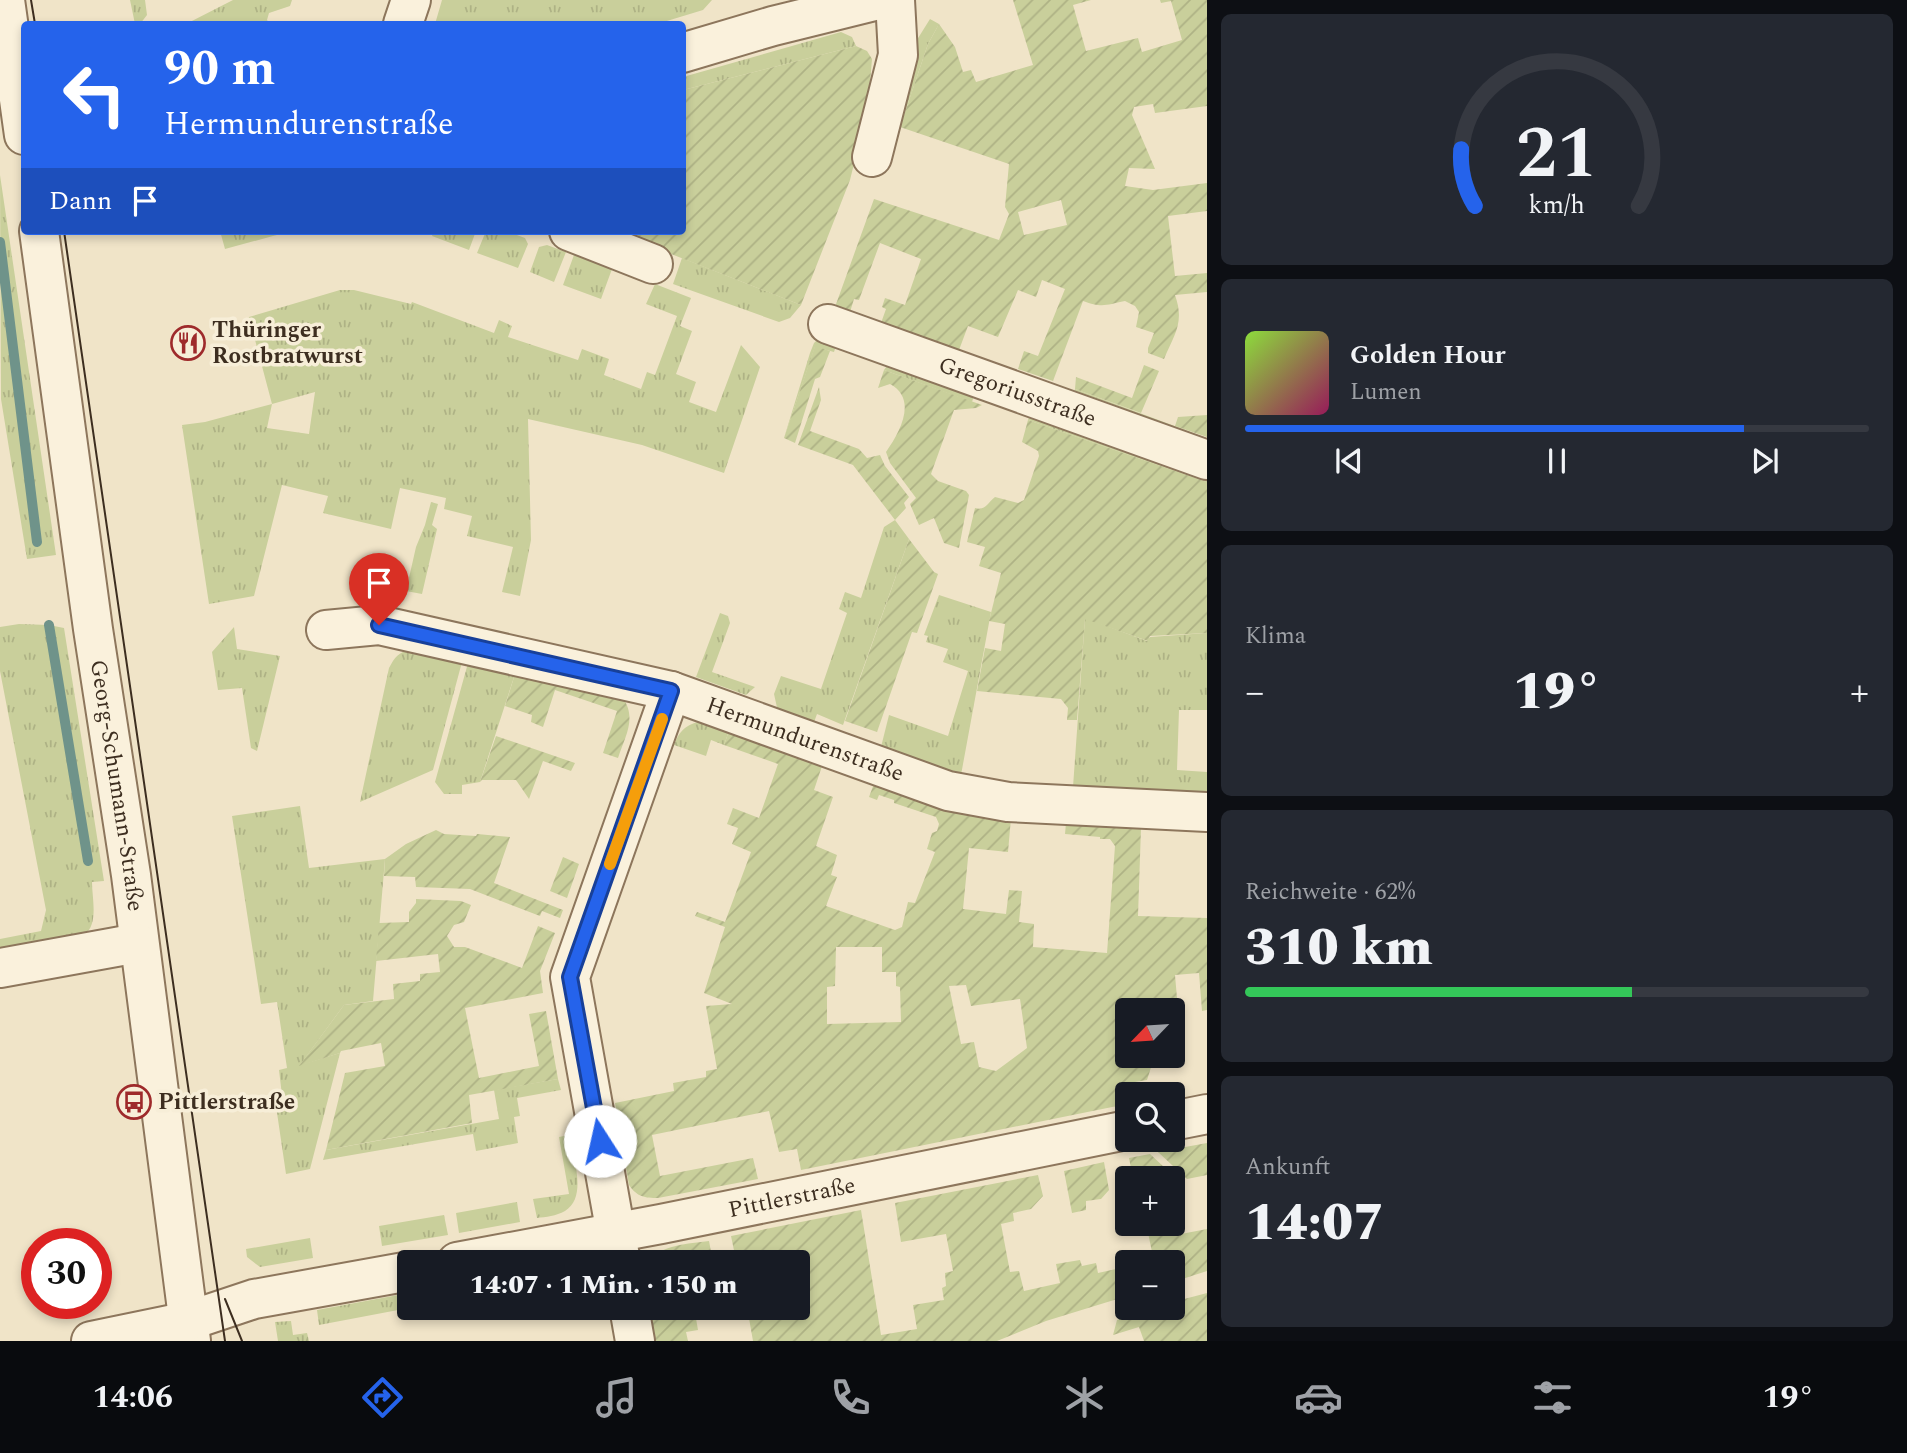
<!DOCTYPE html>
<html lang="de">
<head>
<meta charset="utf-8">
<style>
  :root { --surface:#171b24; --page:#242831; --text:#f1f3f6; --muted:#9ea1a6; --line:#363941; --accent:#2563eb }
  body { margin:0; font-family:Spectral,serif; background:var(--page); color:var(--text); height:100vh; display:flex; flex-direction:column; font-size:26px; white-space:nowrap }
  * { box-sizing:border-box; margin:0 }
  p { font-size:23px; color:var(--muted) }
  .icon { flex:none; width:38px; height:38px; fill:none; stroke:currentColor; stroke-width:2; stroke-linecap:round; stroke-linejoin:round }
  .map { position:relative; flex:1; overflow:hidden }
  .details { display:flex; flex-direction:column; gap:14px; padding:14px; background:#0d0f14; width:700px }
  .details>* { flex:none }
  .banner { position:absolute; left:21px; top:21px; width:665px; height:214px; border-radius:7px; box-shadow:0 4px 10px #0003; background:#2563eb; color:#fff; overflow:hidden }
  .needle { width:46px; rotate:245deg }
  .tools { position:absolute; left:1115px; top:998px; display:grid; gap:14px }
  .tools a { display:grid; place-items:center; width:70px; height:70px; border-radius:7px; background:var(--surface); box-shadow:0 4px 10px #0003; font-size:35px }
  .speed { position:absolute; left:21px; top:1228px; display:flex; gap:14px; font-size:35px; font-weight:700; text-align:center }
  .speed>* { display:grid; place-content:center; width:91px; height:91px; border-radius:50%; background:var(--surface); box-shadow:0 4px 10px #0003; line-height:1 }
  .speed .limit { border:10px solid #d22; background:#fff; color:#111 }
  .pin { position:absolute; display:grid; place-items:center; width:60px; height:60px; color:#fff; margin:-72px -30px; border-radius:50% 50% 50% 0; rotate:-45deg; box-shadow:0 0 7px #0007 }
  .pin .icon { rotate:45deg }
  .me { position:absolute; width:77px; margin:-38px; rotate:350deg; stroke-linejoin:round; filter:drop-shadow(0 0 5px #0008) }
  .turn { display:flex; align-items:center; gap:24px; height:147px; padding:0 28px; font-size:32px }
  .turn .icon { width:91px; height:91px; stroke-width:2.5 }
  .turn b { display:block; font-size:49px; line-height:60px }
  .then { display:flex; align-items:center; height:66px; padding:0 28px; background:#0003; gap:14px; font-size:26px }
  .big { font-size:52px; font-weight:800; line-height:1.1 }
  .details .widget { flex:1; display:flex; flex-direction:column; justify-content:center; gap:10px; min-width:0; padding:0 24px; border-radius:10px; background:var(--page) }
  .details .dial { align-items:center; gap:0 }
  .dial svg { height:182px; overflow:visible; fill:none; stroke:var(--line); stroke-width:7; stroke-linecap:round; text-anchor:middle }
  .dial text { fill:var(--text); stroke:none }
  .song { display:flex; align-items:center; gap:21px }
  .cover { width:84px; height:84px; border-radius:10px; background:linear-gradient(135deg,hsl(90 70% 55%),hsl(330 70% 35%)) }
  .played { height:7px; border-radius:4px; background:linear-gradient(90deg,var(--accent) 80%,var(--line) 80%) }
  .keys { display:flex; justify-content:space-around; direction:ltr }
  .heat { display:flex; justify-content:space-between; align-items:center; font-size:38px; direction:ltr }
  .charge { height:10px; border-radius:5px; background:linear-gradient(90deg,#34c759 62%,var(--line) 0) }
  .trip { position:absolute; left:397px; top:1250px; width:413px; height:70px; border-radius:7px; background:var(--surface); box-shadow:0 4px 10px #0003; font-weight:800; line-height:70px; text-align:center }
  .tab-bar { display:flex; height:112px; justify-content:space-around; align-items:center; background:#090b0e; color:var(--muted) }
  .tab-bar .icon { width:49px; height:49px }
  .tab-bar .on { color:var(--accent) }
  .tab-bar b { font-size:32px; color:var(--text) }
  main { display:flex; flex:1; min-height:0 }
  .map>svg:first-child { display:block }
</style>
</head>
<body>
<main>
<div class="map">
<svg width="1207" height="1341" viewBox="0 0 1207 1341">
  <defs>
    <pattern id="grass-tufts" width="24" height="20" patternUnits="userSpaceOnUse" patternTransform="scale(1.75)"><rect width="24" height="20" fill="#c9cf9b"/><path d="M3 7l-1-3M5 7V3M7 7l1-3M15 17l-1-3M17 17v-4M19 17l1-3" fill="none" stroke="#aeb285"/></pattern>
    <pattern id="garden-furrows" width="10" height="10" patternUnits="userSpaceOnUse" patternTransform="scale(1.75)"><rect width="10" height="10" fill="#c9cf9b"/><path d="M-1 1l2-2M0 10L10 0M9 11l2-2" fill="none" stroke="#aeb285"/></pattern>
  </defs>
  <rect width="100%" height="100%" fill="#f0e4c8"/>
  <path fill="url(#grass-tufts)" fill-rule="evenodd" d="M 130,0 L 145,0 L 147,15 L 140,24 L 135,24 Z
    M 233,0 L 292,0 L 290,6 L 269,13 L 267,20 L 270,24 L 234,24 L 233,22 L 226,24 L 186,24 Z
    M 442,0 L 712,0 L 703,10 L 657,24 L 435,24 Z
    M 930,19 L 939,24 L 928,44 L 900,127 L 894,118 L 915,43 Z
    M 841,32 L 852,37 L 856,46 L 683,90 L 683,77 Z
    M 0,175 L 56,555 L 27,559 L 1,399 Z
    M 220,231 L 283,231 L 284,233 L 225,249 Z
    M 434,231 L 476,231 L 469,250 L 432,236 Z
    M 486,231 L 506,231 L 525,238 L 528,244 L 518,268 L 477,253 Z
    M 547,245 L 566,252 L 554,282 L 530,272 L 539,247 Z
    M 574,255 L 612,269 L 601,299 L 563,285 Z
    M 682,258 L 801,305 L 790,318 L 779,322 L 673,284 Z
    M 655,284 L 691,298 L 680,326 L 692,331 L 676,374 L 696,382 L 689,402 L 716,412 L 741,345 L 760,367 L 724,473 L 642,445 L 528,419 L 531,540 L 520,596 L 502,592 L 513,547 L 467,536 L 472,516 L 444,509 L 446,498 L 400,488 L 391,529 L 323,513 L 328,496 L 282,485 L 254,596 L 209,604 L 182,425 L 205,422 L 272,404 L 249,317 L 340,290 L 354,290 L 411,304 L 412,302 L 494,333 L 499,320 L 512,326 L 508,337 L 578,360 L 582,349 L 609,359 L 604,375 L 641,389 L 647,372 L 655,375 L 677,316 L 646,304 ZM 315,392 L 309,434 L 267,428 L 272,404 Z
    M 820,337 L 838,339 L 834,352 L 815,347 L 784,438 L 810,353 L 814,343 Z
    M 892,359 L 976,389 L 972,402 L 884,370 Z
    M 1075,389 L 1207,438 L 1207,447 L 1072,400 Z
    M 1032,410 L 1207,473 L 1207,482 L 1028,420 Z
    M 431,502 L 438,504 L 432,525 L 437,529 L 422,594 L 406,591 L 416,547 L 425,525 Z
    M 895,520 L 909,539 L 843,725 L 817,714 L 813,725 L 778,712 L 774,694 L 781,676 L 821,689 L 847,613 L 839,609 L 845,592 L 861,598 L 884,527 Z
    M 939,595 L 991,612 L 961,775 L 881,747 L 889,715 L 948,736 L 968,671 L 943,662 L 948,649 L 926,642 L 928,636 L 924,635 Z
    M 720,613 L 728,616 L 730,623 L 712,672 L 755,687 L 746,695 L 696,677 Z
    M 1085,618 L 1147,641 L 1150,637 L 1207,633 L 1207,710 L 1179,710 L 1177,770 L 1207,772 L 1207,793 L 1073,787 Z
    M 19,624 L 49,625 L 64,628 L 104,881 L 92,882 C 92,898 99,925 84,935 L 0,954 L 0,939 L 41,931 L 46,910 L 0,671 L 0,627 Z
    M 234,627 L 237,649 L 280,656 L 257,751 L 251,748 L 242,688 L 218,690 L 212,652 Z
    M 411,650 L 462,662 L 433,770 L 360,802 L 389,668 C 395,657 398,652 411,650 Z
    M 468,663 L 515,674 L 480,782 L 462,785 L 462,794 L 444,794 L 435,782 Z
    M 705,721 L 730,728 L 724,745 L 711,740 L 706,756 L 674,745 C 680,729 688,723 705,721 Z
    M 300,806 L 309,868 L 385,859 L 373,1001 L 344,1005 L 300,1065 L 340,1053 L 310,1169 L 286,1174 L 276,1106 L 283,1104 L 279,1070 L 287,1068 L 277,1002 L 261,1004 L 232,816 Z
    M 558,1079 L 561,1090 L 517,1098 L 520,1116 L 514,1117 L 518,1143 L 476,1151 L 473,1134 L 323,1160 L 326,1150 L 499,1119 L 494,1090 Z
    M 569,1135 C 573,1157 588,1197 565,1211 C 556,1216 546,1217 537,1218 L 533,1199 L 569,1194 L 559,1137 Z
    M 517,1202 L 520,1222 L 459,1233 L 456,1213 Z
    M 444,1215 L 448,1235 L 382,1246 L 379,1226 Z
    M 310,1238 L 313,1258 L 260,1267 L 247,1257 L 246,1249 Z
    M 409,1293 L 410,1307 L 414,1307 L 319,1325 L 317,1310 Z
    M 291,1321 L 293,1335 L 307,1333 L 309,1341 L 278,1341 L 275,1322 Z"/>
  <path fill="url(#garden-furrows)" fill-rule="evenodd" d="M 1013,0 L 1091,0 L 1073,5 L 1086,51 L 1138,38 L 1142,52 L 1182,40 L 1171,1 L 1161,3 L 1160,0 L 1207,0 L 1207,106 L 1155,113 L 1153,104 L 1134,107 L 1132,115 L 1155,169 L 1129,168 L 1125,186 L 1153,190 L 1207,183 L 1207,211 L 1168,216 L 1175,276 L 1207,273 L 1207,292 L 1175,295 C 1185,323 1174,335 1164,359 L 1148,353 L 1148,348 L 1154,333 L 1136,327 L 1139,312 L 1135,306 L 1125,301 C 1106,305 1102,308 1083,301 L 1053,381 L 1018,369 L 1024,351 L 1038,356 L 1065,289 L 1042,280 L 1036,297 L 1018,290 L 998,337 L 968,326 L 959,350 L 881,323 L 886,309 L 882,307 L 885,298 L 905,305 L 921,259 L 880,243 L 859,300 L 854,299 L 850,312 L 835,307 L 874,199 L 999,240 L 1009,214 L 1005,207 L 1009,164 L 900,127 L 928,44 L 939,24 L 955,47 L 963,72 L 971,70 L 976,82 L 1033,65 ZM 1061,200 L 1067,225 L 1024,235 L 1018,212 Z
    M 856,46 L 867,51 L 872,59 L 868,107 L 850,180 L 801,305 L 638,241 L 636,231 L 682,231 L 683,90 Z
    M 815,346 L 830,351 L 820,377 L 815,379 L 795,443 L 784,438 Z
    M 1144,365 L 1159,371 L 1141,413 L 1075,389 L 1076,377 L 1132,398 Z
    M 884,370 L 982,405 L 976,408 L 954,410 L 931,474 L 938,481 L 966,491 L 969,495 L 959,548 L 944,543 L 934,518 L 919,525 L 910,504 L 916,498 L 890,463 L 886,452 C 900,432 918,399 890,384 L 878,388 Z
    M 819,387 L 821,400 L 810,431 L 859,449 L 867,458 L 880,455 L 885,466 L 909,497 L 904,503 L 906,508 L 895,520 L 853,465 L 798,445 Z
    M 1207,415 L 1207,437 L 1175,426 L 1178,417 Z
    M 1028,420 L 1207,482 L 1207,633 L 1150,636 L 1148,641 L 1085,619 L 1077,720 L 1067,720 L 1068,708 L 1061,699 L 977,691 L 985,648 L 1001,651 L 1005,624 L 989,621 L 1001,573 L 979,566 L 985,547 L 967,542 L 975,508 C 986,511 987,503 995,497 L 1018,503 L 1024,500 L 1039,456 L 1038,451 L 1022,442 Z
    M 909,539 L 934,572 L 938,574 L 917,633 L 912,632 L 877,732 L 845,721 Z
    M 515,674 L 623,698 C 637,719 625,736 618,758 L 603,753 L 617,711 L 555,690 L 543,727 L 531,722 L 532,715 L 505,706 Z
    M 730,728 L 823,763 L 814,790 L 833,797 L 816,846 L 837,855 L 831,875 L 837,877 L 826,906 L 895,930 L 902,927 L 908,902 L 915,903 L 935,852 L 927,849 L 932,833 L 937,831 L 939,824 L 936,817 L 894,803 L 894,800 L 879,795 L 877,800 L 869,797 L 875,781 L 1011,818 L 1008,852 L 969,848 L 963,909 L 1006,914 L 1009,890 L 1022,891 L 1019,922 L 1034,924 L 1033,947 L 1107,953 L 1115,846 L 1110,839 L 1100,839 L 1100,837 L 1065,834 L 1066,823 L 1141,828 L 1138,916 L 1207,918 L 1207,1010 L 1202,1011 L 1199,973 L 1175,975 L 1177,998 L 1180,999 L 1182,1006 L 1164,1010 L 1127,1010 L 1127,1055 L 1154,1055 L 1154,1058 L 1147,1080 L 1123,1084 L 1127,1104 L 801,1170 L 797,1149 L 779,1152 L 769,1111 L 652,1135 L 660,1176 L 753,1158 L 758,1179 L 658,1198 C 645,1198 637,1197 629,1185 L 615,1103 L 674,1091 L 673,1083 L 706,1077 L 706,1071 L 717,1069 L 706,1006 L 732,1004 L 704,993 L 725,927 L 695,916 L 697,912 L 725,922 L 751,852 L 732,844 L 738,828 L 727,824 L 733,808 L 759,818 L 778,764 L 724,745 ZM 836,947 L 882,947 L 882,972 L 896,972 L 896,986 L 900,987 L 901,1022 L 827,1024 L 827,987 L 835,986 ZM 966,985 L 971,1006 L 1020,999 L 1027,1048 L 996,1071 L 979,1067 L 974,1042 L 961,1044 L 949,986 Z
    M 496,736 L 575,763 L 571,771 L 543,761 L 529,799 L 516,780 L 482,780 L 480,782 Z
    M 436,830 L 444,834 L 476,836 L 477,834 L 510,837 L 494,883 L 563,910 L 560,918 L 542,911 L 540,916 L 470,889 L 416,887 L 415,877 L 384,876 L 385,859 L 406,844 Z
    M 563,857 L 579,864 L 567,898 L 550,891 Z
    M 416,899 L 461,901 L 471,905 L 464,922 L 454,925 L 447,936 L 454,947 L 465,947 L 522,968 L 538,926 L 555,933 L 540,971 L 543,993 L 465,1008 L 479,1078 L 539,1066 L 529,1014 L 546,1011 L 558,1079 L 469,1095 L 472,1123 L 326,1150 L 345,1073 L 385,1066 L 381,1043 L 341,1051 L 340,1053 L 299,1066 L 344,1005 L 394,999 L 393,984 L 420,981 L 420,974 L 440,972 L 438,954 L 376,961 L 379,923 L 409,922 L 409,912 L 416,903 Z
    M 1207,1143 L 1207,1175 L 1187,1179 L 1158,1152 Z
    M 1150,1154 L 1179,1181 L 1173,1182 L 1172,1178 L 1133,1178 L 1129,1158 Z
    M 1104,1162 L 1109,1190 L 1101,1199 L 1086,1201 L 1086,1210 L 1072,1213 L 1064,1171 Z
    M 1038,1175 L 1043,1196 L 1031,1209 L 1013,1213 L 1014,1221 L 1001,1224 L 1010,1272 L 1019,1271 L 1024,1291 L 1060,1283 L 1056,1264 L 1080,1260 L 1082,1266 L 1096,1263 L 1098,1273 L 1125,1267 L 1123,1258 L 1152,1252 L 1146,1223 L 1172,1223 L 1173,1198 L 1181,1234 L 1207,1229 L 1207,1271 L 1173,1282 L 1172,1262 L 1127,1262 L 1127,1296 L 1046,1321 L 997,1341 L 753,1341 L 747,1307 L 798,1307 L 798,1262 L 739,1262 L 736,1260 L 731,1236 L 861,1210 L 881,1335 L 917,1329 L 913,1305 L 944,1300 L 942,1288 L 946,1286 L 945,1273 L 953,1271 L 946,1234 L 901,1242 L 895,1203 Z
    M 709,1241 L 713,1262 L 648,1262 C 662,1244 688,1244 709,1241 Z
    M 1207,1293 L 1207,1341 L 1144,1341 L 1139,1327 L 1113,1335 L 1117,1320 L 1155,1307 L 1172,1307 L 1173,1302 Z
    M 648,1307 L 694,1307 L 698,1330 L 686,1332 L 688,1341 L 653,1341 Z"/>
  <g fill="none" stroke-linecap="round" stroke-linejoin="round">
    <path stroke="#6f938a" stroke-width="10" d="M 0,242 L 37,542
      M 49,625 L 88,861"/>
    <g stroke="#8d765c" stroke-width="42">
      <g id="minor">
        <path d="M 5,0 L 24,135"/>
        <path d="M 403,24 L 411,0"/>
        <path d="M 682,53 L 773,26 L 878,0"/>
        <path d="M 872,157 L 898,55 L 895,0"/>
        <path id="s1" d="M 39,231 L 93,629 L 131,875 L 191,1341"/>
        <path d="M 569,231 L 653,264"/>
        <path id="s2" d="M 828,324 L 1207,460"/>
        <path id="s3" d="M 326,630 L 379,625 L 671,691 L 948,791 L 1008,802 L 1207,812"/>
        <path d="M 0,968 L 138,943"/>
        <path d="M 1172,1121 L 1207,1114"/>
        <path id="s4" d="M 457,1262 L 661,1224 L 1127,1130"/>
        <path d="M 621,1262 L 570,977 L 671,691"/>
        <path d="M 629,1307 L 635,1341"/>
        <path d="M 91,1341 L 188,1321 L 254,1299 L 410,1271"/>
      </g>
    </g>
    <use href="#minor" stroke="#faf1dc" stroke-width="38"/>
    <path stroke="#3d2e20" stroke-width="2" d="M 31,0 L 35,24
      M 64,231 L 225,1341
      M 225,1299 L 242,1341"/>
  </g>
  <g fill="none" stroke-linecap="round" stroke-linejoin="round">
    <g stroke="#184099" stroke-width="18">
      <path id="route" d="M 379,625 L 671,691 L 570,977 L 600,1141"/>
    </g>
    <use href="#route" stroke="#2563eb" stroke-width="12"/>
    <path stroke="#f59e0b" stroke-width="12" d="M 610,864 L 662,719"/>
  </g>
  <defs>
    <g id="restaurant-ring" transform="scale(1.75)"><circle r="9.5" fill="#f7eed8" stroke="#9e2a2b" stroke-width="1.5"/><path d="M-5-6h1v4h1v-4h1v4h1v-4h1v5L-1.5 .5V6h-2V.5L-5-1ZM5-6V6H3V1.5H1.5Q1.5-4 5-6Z" fill="#9e2a2b"/></g>
    <g id="bus-ring" transform="scale(1.75)"><circle r="9.5" fill="#f7eed8" stroke="#9e2a2b" stroke-width="1.5"/><path d="M-5-6H5V4H4V6H2V4H-2V6H-4V4H-5ZM-3.5-4V0h7V-4ZM-3.5 1.2v1.5H-2V1.2ZM2 1.2v1.5H3.5V1.2Z" fill="#9e2a2b"/></g>
  </defs>
  <g fill-rule="evenodd">
    <use href="#restaurant-ring" x="188" y="343"/>
    <use href="#bus-ring" x="134" y="1102"/>
  </g>
  <g text-anchor="middle" dominant-baseline="central" stroke-width="7" stroke-linejoin="round" paint-order="stroke">
    <g font-size="23" font-weight="bold" fill="#3d2e20" stroke="#f7eed8" text-anchor="start">
      <text x="212" y="330">Thüringer<tspan x="212" dy="26">Rostbratwurst</tspan></text>
      <text x="158" y="1102">Pittlerstraße</text>
    </g>
    <g font-size="23" fill="#3d2e20" stroke="#f7eed8">
      <text stroke="none"><textPath href="#s2" startOffset="201">Gregoriusstraße</textPath></text>
      <text stroke="none"><textPath href="#s3" startOffset="495">Hermundurenstraße</textPath></text>
      <text stroke="none"><textPath href="#s1" startOffset="560">Georg-Schumann-Straße</textPath></text>
      <text stroke="none"><textPath href="#s4" startOffset="341">Pittlerstraße</textPath></text>
    </g>
  </g>
</svg>
<div class="tools">
<a><svg class="needle" viewBox="-14 -14 28 28"><path d="M0-13l5 13h-10z" fill="#e53935"/><path d="M0 13l5-13h-10z" fill="#9ea1a6"/></svg></a>
<a><svg class="icon" aria-label="search" viewBox="0 0 24 24"><circle cx="10" cy="10" r="6"/><path d="M15 15l6 6"/></svg></a>
<a>+</a>
<a>−</a>
</div>
<div class="speed"><div class="limit">30</div></div>
<div class="pin" style="left:379px;top:625px;background:#d93025"><svg class="icon" aria-label="arrive" viewBox="0 0 24 24"><path d="M6 21V4h12l-3 4 3 4H6"/></svg></div>
<svg class="me" style="left:600px;top:1141px" viewBox="-20 -20 40 40"><circle r="19" fill="#fff"/><path d="M0-13L10 11 0 6-10 11z" fill="#2563eb"/></svg>
<div class="trip">14:07 · 1 Min. · 150 m</div>
<div class="banner">
<div class="turn"><svg class="icon" aria-label="left" viewBox="0 0 24 24"><path d="M17 20v-9H6M10 6l-5 5 5 5"/></svg><div><b>90 m</b>Hermundurenstraße</div></div>
<div class="then">Dann<svg class="icon" aria-label="arrive" viewBox="0 0 24 24"><path d="M6 21V4h12l-3 4 3 4H6"/></svg></div>
</div>
</div>
<section class="details">
<div class="widget dial"><svg viewBox="0 0 100 80">
<path d="M14 69A42 42 0 1 1 86 69"/>
<path d="M14 69A42 42 0 0 1 8 44" stroke="#2563eb"/>
<text x="50" y="56" font-size="32" font-weight="700">21</text>
<text x="50" y="72" font-size="11">km/h</text>
</svg></div>
<div class="widget">
<div class="song"><i class="cover"></i><div><b>Golden Hour</b><p>Lumen</p></div></div>
<div class="played"></div>
<div class="keys"><svg class="icon" aria-label="previous" viewBox="0 0 24 24"><path d="M18 5L8 12l10 7zM5 5v14"/></svg><svg class="icon" aria-label="pause" viewBox="0 0 24 24"><path d="M8 5v14M16 5v14"/></svg><svg class="icon" aria-label="next" viewBox="0 0 24 24"><path d="M6 5l10 7-10 7zM19 5v14"/></svg></div>
</div>
<div class="widget"><p>Klima</p>
<div class="heat"><a>−</a><b class="big">19°</b><a>+</a></div>
</div>
<div class="widget"><p>Reichweite · 62%</p><b class="big">310 km</b><div class="charge"></div></div>
<div class="widget"><p>Ankunft</p><b class="big">14:07</b></div>
</section>
</main>
<nav class="tab-bar">
<b>14:06</b>
<svg class="icon on" aria-label="directions" viewBox="0 0 24 24"><path d="M12 3l9 9-9 9-9-9zM9 14v-3h6M13 9l2 2-2 2"/></svg>
<svg class="icon" aria-label="music" viewBox="0 0 24 24"><path d="M9 18V5l10-2v13"/><circle cx="6" cy="18" r="3"/><circle cx="16" cy="16" r="3"/></svg>
<svg class="icon" aria-label="phone" viewBox="0 0 24 24"><path d="M5 4h4l2 5-3 2q2 4 5 5l2-3 5 2v4C11 20 4 13 5 4z"/></svg>
<svg class="icon" aria-label="climate" viewBox="0 0 24 24"><path d="M12 3v18M4 7l16 10M4 17L20 7"/></svg>
<svg class="icon" aria-label="car" viewBox="0 0 24 24"><path d="M5 17H2v-5l4-1 3-4h7l3 4 3 1v5h-3M9 17h6M6 11h13"/><circle cx="7" cy="17" r="2"/><circle cx="17" cy="17" r="2"/></svg>
<svg class="icon" aria-label="filters" viewBox="0 0 24 24"><path d="M4 7h16M4 17h16"/><circle cx="9" cy="7" r="2"/><circle cx="15" cy="17" r="2"/></svg>
<b>19°</b>
</nav>
</body>
</html>
